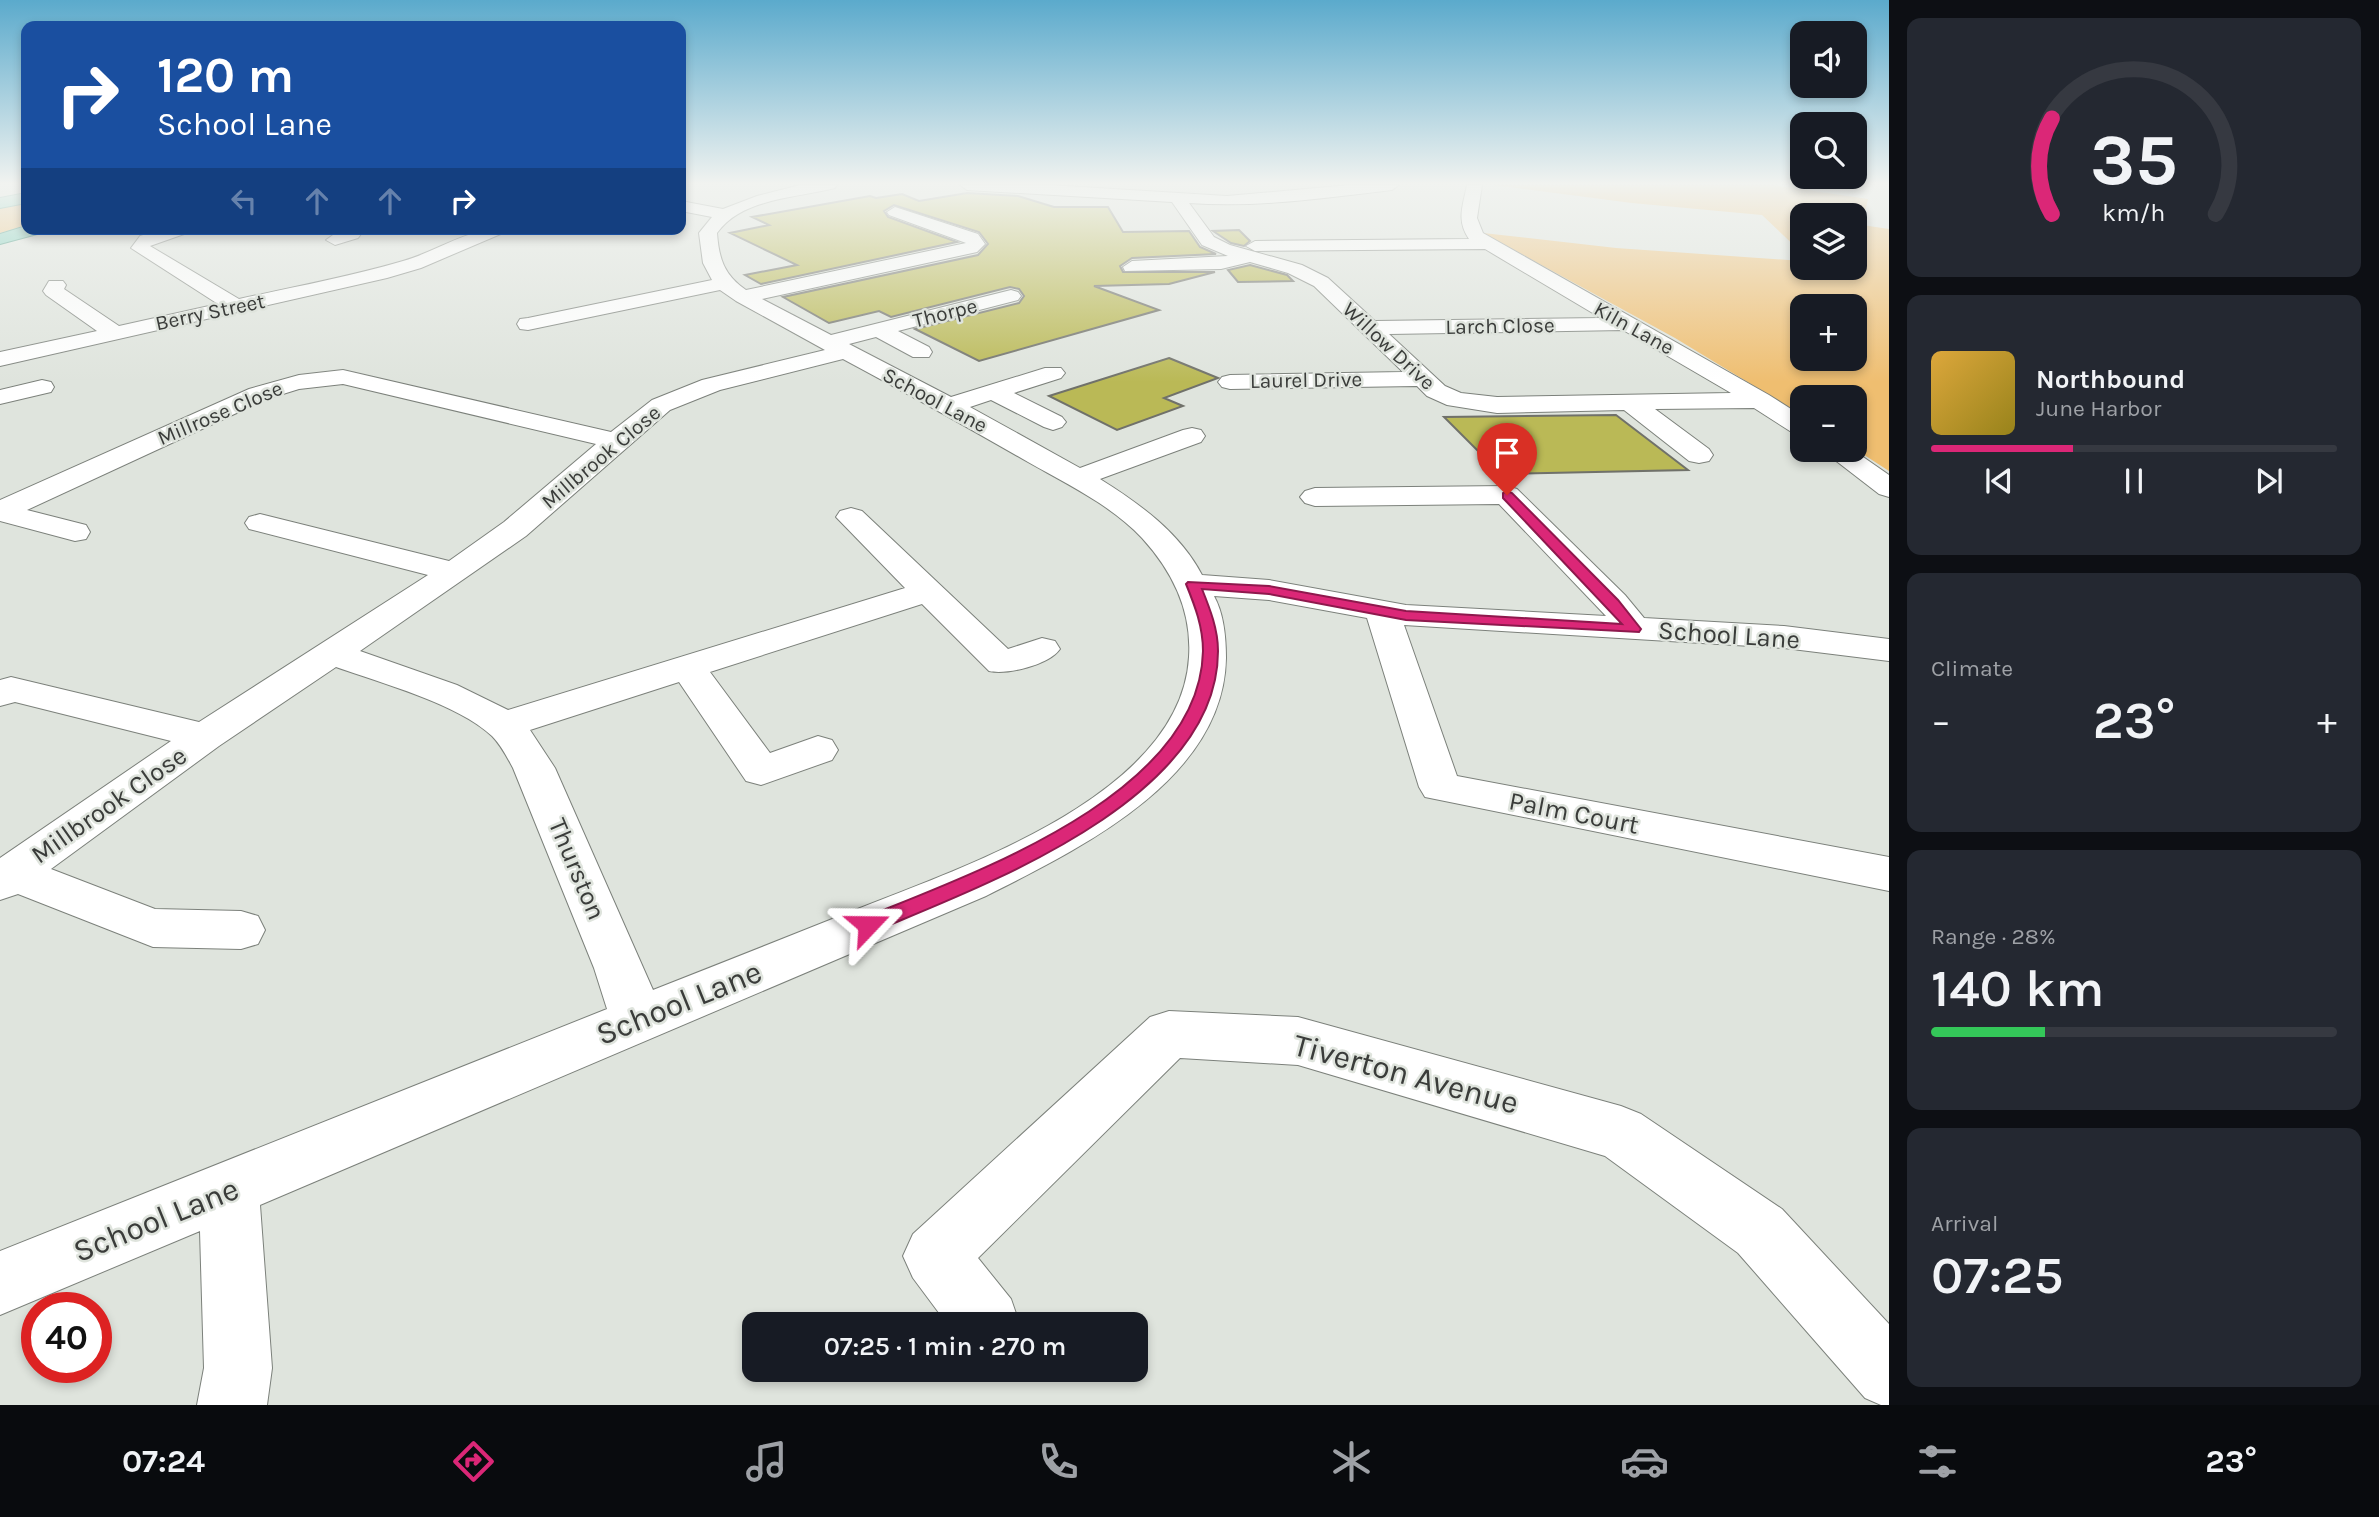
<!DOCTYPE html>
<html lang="en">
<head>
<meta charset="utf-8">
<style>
  :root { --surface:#171b24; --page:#242831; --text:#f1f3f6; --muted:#9ea1a6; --line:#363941; --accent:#db2777 }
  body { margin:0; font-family:Karla,sans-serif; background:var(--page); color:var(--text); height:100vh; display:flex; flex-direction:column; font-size:26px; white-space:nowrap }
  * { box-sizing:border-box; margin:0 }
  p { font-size:23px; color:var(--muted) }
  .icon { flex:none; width:38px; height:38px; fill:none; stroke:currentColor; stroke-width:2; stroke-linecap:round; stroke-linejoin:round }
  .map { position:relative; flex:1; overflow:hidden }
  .drawer { display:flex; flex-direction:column; gap:18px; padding:18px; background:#0d0f14; width:490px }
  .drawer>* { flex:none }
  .banner { position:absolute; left:21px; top:21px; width:665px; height:214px; border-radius:14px; box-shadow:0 4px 10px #0003; background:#1a4fa0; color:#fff; overflow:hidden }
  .controls { position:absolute; left:1790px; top:21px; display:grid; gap:14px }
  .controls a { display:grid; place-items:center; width:77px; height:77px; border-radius:14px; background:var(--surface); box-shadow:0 4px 10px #0003; font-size:35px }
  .speed { position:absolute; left:21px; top:1292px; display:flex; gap:14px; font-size:35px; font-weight:700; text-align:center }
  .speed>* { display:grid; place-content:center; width:91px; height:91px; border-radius:50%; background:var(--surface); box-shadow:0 4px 10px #0003; line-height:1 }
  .speed .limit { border:10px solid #d22; background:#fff; color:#111 }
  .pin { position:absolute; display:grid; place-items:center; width:60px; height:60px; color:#fff; margin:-72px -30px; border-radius:50% 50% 50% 0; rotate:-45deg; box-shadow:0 0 7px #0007 }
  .pin .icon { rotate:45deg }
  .me { position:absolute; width:77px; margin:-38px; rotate:67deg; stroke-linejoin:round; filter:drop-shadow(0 0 5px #0008) }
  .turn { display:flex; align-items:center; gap:24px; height:147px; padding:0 21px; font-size:32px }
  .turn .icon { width:91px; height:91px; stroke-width:2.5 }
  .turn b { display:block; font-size:49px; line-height:60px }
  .lanes { display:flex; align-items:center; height:66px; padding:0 21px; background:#0003; justify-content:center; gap:35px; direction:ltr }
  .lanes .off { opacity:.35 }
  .big { font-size:52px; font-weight:600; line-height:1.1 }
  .drawer .widget { flex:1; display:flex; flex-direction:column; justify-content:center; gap:10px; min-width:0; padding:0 24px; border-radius:14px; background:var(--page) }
  .drawer .dial { align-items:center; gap:0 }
  .dial svg { height:182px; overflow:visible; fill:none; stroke:var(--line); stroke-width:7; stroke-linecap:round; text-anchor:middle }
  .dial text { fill:var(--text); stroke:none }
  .song { display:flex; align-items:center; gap:21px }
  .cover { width:84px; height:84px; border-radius:10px; background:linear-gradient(135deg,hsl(40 70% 55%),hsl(50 70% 35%)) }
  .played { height:7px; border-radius:4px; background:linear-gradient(90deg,var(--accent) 35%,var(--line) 35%) }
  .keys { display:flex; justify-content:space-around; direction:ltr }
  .heat { display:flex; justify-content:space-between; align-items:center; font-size:38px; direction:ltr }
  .charge { height:10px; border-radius:5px; background:linear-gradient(90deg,#34c759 28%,var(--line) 0) }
  .trip { position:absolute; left:742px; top:1312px; width:406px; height:70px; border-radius:14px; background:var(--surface); box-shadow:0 4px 10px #0003; font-weight:600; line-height:70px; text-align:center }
  .menu { display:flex; height:112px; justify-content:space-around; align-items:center; background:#090b0e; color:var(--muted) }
  .menu .icon { width:49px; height:49px }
  .menu .current { color:var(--accent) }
  .menu b { font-size:32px; color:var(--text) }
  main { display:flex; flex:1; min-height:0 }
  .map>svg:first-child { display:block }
</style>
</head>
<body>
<main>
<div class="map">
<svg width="1889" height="1405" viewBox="0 0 1889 1405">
  <rect width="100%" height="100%" fill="#dfe4dd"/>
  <path fill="#efbe70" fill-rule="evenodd" d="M 1493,185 L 1773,185 L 1868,199 L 1862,225 L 1889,229 L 1889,471 L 1855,449 L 1855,397 L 1802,397 L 1802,415 L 1675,338 L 1483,233 L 1616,248 L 1802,261 L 1802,268 L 1855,268 L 1855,215 L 1802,215 L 1802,253 L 1762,215 L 1632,203 ZM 1802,306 L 1855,306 L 1855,359 L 1802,359 Z
    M 26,200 L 26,226 L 0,233 L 0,205 Z"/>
  <path fill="#bab956" stroke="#70716a" stroke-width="2" d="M 967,193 L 1018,196 L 1054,207 L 1108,207 L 1123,232 L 1189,231 L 1200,247 L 1216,254 L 1132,258 L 1120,266 L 1123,272 L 1215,272 L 1169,284 L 1094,286 L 1159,310 L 979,361 L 915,329 L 1019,303 L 1024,296 L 1019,289 L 1010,287 L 891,317 L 879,311 L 829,323 L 783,297 L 978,255 L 988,244 L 979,232 L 894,205 L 884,211 L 888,217 L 957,242 L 761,284 L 745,275 L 797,265 L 730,233 L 769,225 L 752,217 L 870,196 L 876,198 L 902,194 L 919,201 Z
    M 1239,230 L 1250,241 L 1244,246 L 1231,243 L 1213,231 Z
    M 1250,265 L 1287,275 L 1293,281 L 1238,282 L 1228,270 Z
    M 1169,358 L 1218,378 L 1164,398 L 1183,406 L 1117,430 L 1049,396 Z
    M 1616,415 L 1688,470 L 1501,474 L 1444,417 Z"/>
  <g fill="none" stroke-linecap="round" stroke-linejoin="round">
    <g stroke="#7c817b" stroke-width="2">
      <path id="minor" d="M 800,185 L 837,185 L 835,188 C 796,198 742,198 717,233 C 719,259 724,275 746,290 L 966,243 L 889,215 L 887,212 L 895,207 L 978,234 L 985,244 L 977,252 L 762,299 L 831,335 L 1011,290 L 1018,292 L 1021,296 L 1018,300 L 898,331 L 929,347 L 932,352 L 929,357 L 913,357 L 876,337 L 849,344 L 951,397 L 1045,368 L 1061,368 L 1065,373 L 1061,378 L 1014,393 L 1062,417 L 1066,422 L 1062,427 L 1053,430 L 1044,427 L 991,400 L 970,407 L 1080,468 L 1183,430 L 1192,428 L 1201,430 L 1205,436 L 1201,442 L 1100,479 C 1140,504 1180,533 1202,575 L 1269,580 L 1406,605 L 1606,616 L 1499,504 L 1315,506 L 1305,503 L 1300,497 L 1305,491 L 1315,488 L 1507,486 L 1517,489 L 1625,595 L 1644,618 L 1784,626 L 1889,639 L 1889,661 L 1784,648 L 1404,625 L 1457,776 L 1889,857 L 1889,891 L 1425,797 L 1419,787 L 1367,618 L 1269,600 L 1214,596 C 1224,614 1226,638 1226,658 C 1224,780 1079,849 986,896 L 260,1205 L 272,1368 L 267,1405 L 197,1405 L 204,1368 L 200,1231 L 0,1315 L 0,1251 L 607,1009 L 594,968 L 513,768 C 507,757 501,745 492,736 C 458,704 381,683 336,667 L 219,746 L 51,869 L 155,909 L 241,911 L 258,916 L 265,930 L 258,944 L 241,949 L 153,947 L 18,894 L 0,900 L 0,858 L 171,741 L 15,702 L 0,706 L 0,680 L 11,677 L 199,722 L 428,575 L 249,529 L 245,523 L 249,517 L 260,514 L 449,561 L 504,522 L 596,444 L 343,384 L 299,389 L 267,399 L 27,510 L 86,525 L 90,532 L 86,539 L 75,541 L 0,521 L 0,500 L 249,389 L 299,375 L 343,370 L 611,432 L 652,400 L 702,380 L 825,350 L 736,301 L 720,290 L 528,330 L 520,329 L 517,324 L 520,319 L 528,318 L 712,280 L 703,263 L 699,233 L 712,217 L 681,211 L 681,201 L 723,209 L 757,196 ZM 843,359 C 905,392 967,427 1028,462 C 1067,484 1111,505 1142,538 C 1173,572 1192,611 1189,657 C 1181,795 963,867 855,910 C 787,937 720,964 653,990 L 555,768 L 530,730 L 679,682 L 746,781 L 761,785 L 832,760 L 838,750 L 832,740 L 818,736 L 770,753 L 710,672 L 922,604 L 989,671 C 1007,675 1049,665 1060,649 L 1055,641 L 1042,638 L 1008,649 L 862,511 L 851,508 L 840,511 L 836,517 L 905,588 L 508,710 L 457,685 L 360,651 L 526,536 L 670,410 L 720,390 Z
        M 960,185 L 1049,185 L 1227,196 L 1350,185 L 1399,185 L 1392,190 C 1324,198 1257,208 1189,203 L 1214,237 L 1230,245 L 1302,265 L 1328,278 L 1375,321 L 1601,318 L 1485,249 L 1255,251 L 1246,246 L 1255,241 L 1469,239 C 1456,220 1463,206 1467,185 L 1482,185 L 1477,218 L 1483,233 L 1769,395 L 1802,416 L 1802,435 L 1793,433 L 1754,408 L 1655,409 L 1709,449 L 1713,455 L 1709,461 L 1699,463 L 1689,461 L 1624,410 L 1497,413 L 1447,405 L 1427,396 L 1417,386 L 1230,389 L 1222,387 L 1218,382 L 1222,377 L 1230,375 L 1403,372 L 1314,286 L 1288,273 L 1250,262 L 1221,269 L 1125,271 L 1123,267 L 1132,261 L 1228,256 L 1202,245 L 1172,202 L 967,190 ZM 1623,330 L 1731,393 L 1497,397 L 1461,393 L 1445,386 L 1389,334 Z
        M 162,229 L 189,229 L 187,233 L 150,246 L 239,299 C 293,287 349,277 403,261 C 441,250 464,229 505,229 L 503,233 L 421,268 L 387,278 L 0,366 L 0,352 L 97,331 L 46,295 L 43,291 L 49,281 L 63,281 L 66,285 L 64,289 L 119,326 L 218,304 L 131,248 L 140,236 Z
        M 323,229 L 354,229 L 361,234 L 358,238 L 335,245 L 326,240 L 333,235 Z
        M 42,380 L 51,382 L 54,387 L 51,392 L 0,404 L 0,390 Z
        M 1822,450 L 1853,450 L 1889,475 L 1889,497 L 1879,494 Z
        M 1169,1011 L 1298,1017 L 1621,1106 L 1641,1114 L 1782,1209 L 1889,1324 L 1889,1405 L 1881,1405 L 1865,1398 L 1738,1253 L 1605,1156 L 1298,1065 L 1180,1058 L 978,1258 L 1011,1299 L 1020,1325 L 948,1325 L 913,1278 L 903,1256 L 913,1234 L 1150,1017 Z"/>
    </g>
    <g stroke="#1c8369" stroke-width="2">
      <path id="major" d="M 26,193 L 26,203 L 0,208 L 0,198 Z
        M 26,226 L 26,229 L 43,229 L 41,233 L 0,244 L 0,234 Z"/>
    </g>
    <use href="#minor" fill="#fff" fill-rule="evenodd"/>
    <use href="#major" fill="#6dcbb5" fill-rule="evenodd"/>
  </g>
  <linearGradient id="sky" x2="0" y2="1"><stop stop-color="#5baacc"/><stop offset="0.48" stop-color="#f1f3f0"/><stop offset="1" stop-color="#f1f3f0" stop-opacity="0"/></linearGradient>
  <rect width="1889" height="382" fill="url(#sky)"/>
  <path fill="#db2777" stroke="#8e194d" stroke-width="2" d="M 1507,491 L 1512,493 L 1618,600 L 1641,629 L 1639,632 L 1406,620 L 1269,594 L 1202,589 C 1210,609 1218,629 1218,651 C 1218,799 987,884 875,931 L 868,933 L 861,931 L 858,925 L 861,919 C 971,874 1200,795 1203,651 C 1203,627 1195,606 1186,584 L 1188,582 L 1269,586 L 1406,611 L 1622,624 L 1503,498 L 1503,493 Z"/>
  <g text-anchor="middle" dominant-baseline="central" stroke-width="5" stroke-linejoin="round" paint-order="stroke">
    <g font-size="21" fill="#3a3c3a" stroke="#dfe4dd">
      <text transform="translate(210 312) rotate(-12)">Berry Street</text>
      <text transform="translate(945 313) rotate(-14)">Thorpe</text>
      <text transform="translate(1500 326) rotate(-1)">Larch Close</text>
      <text transform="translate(1634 328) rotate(29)">Kiln Lane</text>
      <text transform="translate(1389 346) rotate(43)">Willow Drive</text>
      <text transform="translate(1306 380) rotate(-1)">Laurel Drive</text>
      <text transform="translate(935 400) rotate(28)">School Lane</text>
      <text transform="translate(220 413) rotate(-23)">Millrose Close</text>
      <text transform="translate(601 457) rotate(-40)">Millbrook Close</text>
    </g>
    <g font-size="26" fill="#3a3c3a" stroke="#dfe4dd">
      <text transform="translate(1729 635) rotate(4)">School Lane</text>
      <text transform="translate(109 805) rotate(-35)">Millbrook Close</text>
      <text transform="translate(1574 813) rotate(11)">Palm Court</text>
      <text transform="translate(577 869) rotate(67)">Thurston</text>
    </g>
    <g font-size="32" fill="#3a3c3a" stroke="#dfe4dd">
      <text transform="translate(679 1003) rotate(-22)">School Lane</text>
      <text transform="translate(1406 1074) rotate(15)">Tiverton Avenue</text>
      <text transform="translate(156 1220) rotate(-22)">School Lane</text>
    </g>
  </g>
</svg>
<div class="controls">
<a><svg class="icon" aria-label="sound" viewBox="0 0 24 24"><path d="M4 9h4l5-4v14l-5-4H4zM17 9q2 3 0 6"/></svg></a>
<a><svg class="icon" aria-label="search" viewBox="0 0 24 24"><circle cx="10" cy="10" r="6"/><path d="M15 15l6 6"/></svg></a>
<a><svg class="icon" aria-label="layers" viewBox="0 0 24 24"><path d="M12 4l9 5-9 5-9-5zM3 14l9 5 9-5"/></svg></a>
<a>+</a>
<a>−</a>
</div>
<div class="speed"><div class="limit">40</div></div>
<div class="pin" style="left:1507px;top:495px;background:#d93025"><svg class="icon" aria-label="arrive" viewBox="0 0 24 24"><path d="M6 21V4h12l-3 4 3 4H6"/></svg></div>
<svg class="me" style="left:868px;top:925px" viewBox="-20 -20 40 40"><path d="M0-17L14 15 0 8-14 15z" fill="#db2777" stroke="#fff" stroke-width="4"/></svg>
<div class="trip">07:25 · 1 min · 270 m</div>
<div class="banner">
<div class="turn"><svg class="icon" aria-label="right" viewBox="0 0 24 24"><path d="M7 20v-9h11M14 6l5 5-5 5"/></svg><div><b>120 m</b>School Lane</div></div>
<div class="lanes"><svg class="icon off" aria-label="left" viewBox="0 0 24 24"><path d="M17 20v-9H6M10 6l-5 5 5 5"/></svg><svg class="icon off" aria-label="ahead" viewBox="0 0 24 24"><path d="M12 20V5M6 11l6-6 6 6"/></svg><svg class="icon off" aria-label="ahead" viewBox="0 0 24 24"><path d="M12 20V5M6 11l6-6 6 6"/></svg><svg class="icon" aria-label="right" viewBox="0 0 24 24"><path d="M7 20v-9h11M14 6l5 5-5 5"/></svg></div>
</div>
</div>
<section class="drawer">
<div class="widget dial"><svg viewBox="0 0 100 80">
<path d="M14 69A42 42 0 1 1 86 69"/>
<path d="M14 69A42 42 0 0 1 14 27" stroke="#db2777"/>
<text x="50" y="56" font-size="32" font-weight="700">35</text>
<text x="50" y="72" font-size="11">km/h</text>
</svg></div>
<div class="widget">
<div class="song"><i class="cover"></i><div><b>Northbound</b><p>June Harbor</p></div></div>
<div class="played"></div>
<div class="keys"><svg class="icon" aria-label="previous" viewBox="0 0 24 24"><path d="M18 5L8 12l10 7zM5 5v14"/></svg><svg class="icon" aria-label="pause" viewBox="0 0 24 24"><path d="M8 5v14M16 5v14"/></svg><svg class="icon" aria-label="next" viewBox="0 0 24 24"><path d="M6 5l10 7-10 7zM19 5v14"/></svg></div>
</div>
<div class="widget"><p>Climate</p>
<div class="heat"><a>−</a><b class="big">23°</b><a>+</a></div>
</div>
<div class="widget"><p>Range · 28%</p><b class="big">140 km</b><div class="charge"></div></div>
<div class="widget"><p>Arrival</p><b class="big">07:25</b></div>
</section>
</main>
<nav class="menu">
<b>07:24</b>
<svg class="icon current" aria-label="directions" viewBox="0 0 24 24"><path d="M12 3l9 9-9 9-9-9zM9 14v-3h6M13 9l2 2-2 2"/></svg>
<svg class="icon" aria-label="music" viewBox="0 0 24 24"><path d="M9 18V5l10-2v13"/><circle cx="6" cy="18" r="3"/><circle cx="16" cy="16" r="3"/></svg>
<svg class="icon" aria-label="phone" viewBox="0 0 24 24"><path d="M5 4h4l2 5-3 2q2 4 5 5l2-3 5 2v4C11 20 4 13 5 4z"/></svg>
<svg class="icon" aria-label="climate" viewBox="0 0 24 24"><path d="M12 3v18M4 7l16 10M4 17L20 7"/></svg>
<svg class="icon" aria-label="car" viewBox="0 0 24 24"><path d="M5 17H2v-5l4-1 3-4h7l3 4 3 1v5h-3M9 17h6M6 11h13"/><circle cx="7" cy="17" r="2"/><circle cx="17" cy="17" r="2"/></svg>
<svg class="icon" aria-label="filters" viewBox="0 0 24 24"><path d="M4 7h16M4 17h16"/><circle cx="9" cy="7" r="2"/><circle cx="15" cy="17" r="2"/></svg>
<b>23°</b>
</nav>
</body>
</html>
